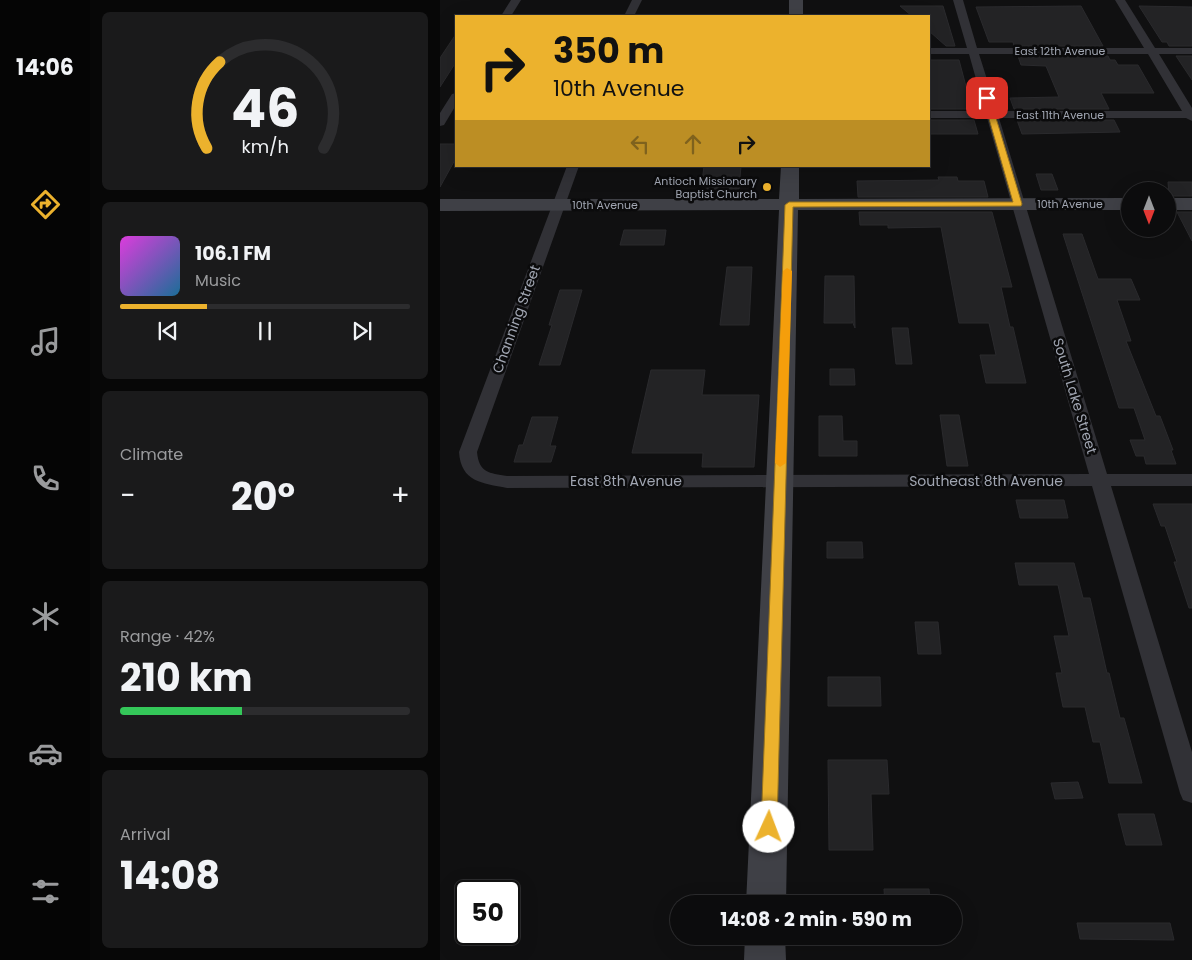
<!DOCTYPE html>
<html lang="en">
<head>
<meta charset="utf-8">
<style>
  :root { --surface:#0c0c0d; --page:#1a1a1b; --text:#f1f3f6; --muted:#9a9b9d; --line:#2c2c2e; --accent:#ecb22d }
  body { margin:0; font-family:Poppins,sans-serif; background:var(--page); color:var(--text); height:100vh; display:flex; flex-direction:column; font-size:19px; white-space:nowrap }
  * { box-sizing:border-box; margin:0 }
  p { font-size:16px; color:var(--muted) }
  .icon { flex:none; width:28px; height:28px; fill:none; stroke:currentColor; stroke-width:2; stroke-linecap:round; stroke-linejoin:round }
  .map { position:relative; flex:1; overflow:hidden }
  .sheet { display:flex; flex-direction:column; gap:12px; padding:12px; background:#070707; width:350px }
  .sheet>* { flex:none }
  .banner { position:absolute; left:15px; top:15px; width:475px; height:152px; border-radius:0px; box-shadow:0 5px 20px #0002,0 0 0 1px var(--line); background:#ecb22d; color:#111; overflow:hidden }
  .needle { width:32px; rotate:180deg }
  .controls { position:absolute; left:681px; top:182px; display:grid; gap:10px }
  .controls a { display:grid; place-items:center; width:55px; height:55px; border-radius:50%; background:var(--surface); box-shadow:0 5px 20px #0002,0 0 0 1px var(--line); font-size:25px }
  .speed { position:absolute; left:15px; top:880px; display:flex; gap:10px; font-size:25px; font-weight:700; text-align:center }
  .speed>* { display:grid; place-content:center; width:65px; height:65px; border-radius:50%; background:var(--surface); box-shadow:0 5px 20px #0002,0 0 0 1px var(--line); line-height:1 }
  .speed .limit { border:2px solid #111; border-radius:8px; background:#fff; color:#111 }
  .pin { position:absolute; display:grid; place-items:center; width:42px; height:42px; color:#fff; margin:-21px; border-radius:10px; box-shadow:0 2px 8px #0006 }
  .me { position:absolute; width:55px; margin:-28px; rotate:2deg; stroke-linejoin:round; filter:drop-shadow(0 0 4px #0008) }
  .turn { display:flex; align-items:center; gap:18px; height:105px; padding:0 15px; font-size:22px }
  .turn .icon { width:65px; height:65px; stroke-width:2.5 }
  .turn b { display:block; font-size:35px; line-height:42px }
  .lanes { display:flex; align-items:center; height:48px; padding:0 15px; background:#0003; justify-content:center; gap:25px; direction:ltr }
  .lanes .off { opacity:.35 }
  .big { font-size:38px; font-weight:700; line-height:1.1 }
  .sheet .card { flex:1; display:flex; flex-direction:column; justify-content:center; gap:8px; min-width:0; padding:0 18px; border-radius:8px; background:var(--page) }
  .sheet .dial { align-items:center; gap:0 }
  .dial svg { height:130px; overflow:visible; fill:none; stroke:var(--line); stroke-width:7; stroke-linecap:round; text-anchor:middle }
  .dial text { fill:var(--text); stroke:none }
  .song { display:flex; align-items:center; gap:15px }
  .cover { width:60px; height:60px; border-radius:8px; background:linear-gradient(135deg,hsl(300 70% 55%),hsl(200 70% 35%)) }
  .played { height:5px; border-radius:2px; background:linear-gradient(90deg,var(--accent) 30%,var(--line) 30%) }
  .keys { display:flex; justify-content:space-around; direction:ltr }
  .heat { display:flex; justify-content:space-between; align-items:center; font-size:28px; direction:ltr }
  .charge { height:8px; border-radius:4px; background:linear-gradient(90deg,#34c759 42%,var(--line) 0) }
  .trip { position:absolute; left:230px; top:895px; width:292px; height:50px; border-radius:25px; background:var(--surface); box-shadow:0 5px 20px #0002,0 0 0 1px var(--line); font-weight:700; line-height:50px; text-align:center }
  main { display:flex; flex:1; min-height:0 }
  .dock { display:flex; flex-direction:column; width:90px; justify-content:space-around; align-items:center; background:#050505; color:var(--muted) }
  .dock .icon { width:35px; height:35px }
  .dock .on { color:var(--accent) }
  .dock b { font-size:22px; color:var(--text) }
  .map>svg:first-child { display:block }
</style>
</head>
<body>
<main>
<nav class="dock">
<b>14:06</b>
<svg class="icon on" aria-label="directions" viewBox="0 0 24 24"><path d="M12 3l9 9-9 9-9-9zM9 14v-3h6M13 9l2 2-2 2"/></svg>
<svg class="icon" aria-label="music" viewBox="0 0 24 24"><path d="M9 18V5l10-2v13"/><circle cx="6" cy="18" r="3"/><circle cx="16" cy="16" r="3"/></svg>
<svg class="icon" aria-label="phone" viewBox="0 0 24 24"><path d="M5 4h4l2 5-3 2q2 4 5 5l2-3 5 2v4C11 20 4 13 5 4z"/></svg>
<svg class="icon" aria-label="climate" viewBox="0 0 24 24"><path d="M12 3v18M4 7l16 10M4 17L20 7"/></svg>
<svg class="icon" aria-label="car" viewBox="0 0 24 24"><path d="M5 17H2v-5l4-1 3-4h7l3 4 3 1v5h-3M9 17h6M6 11h13"/><circle cx="7" cy="17" r="2"/><circle cx="17" cy="17" r="2"/></svg>
<svg class="icon" aria-label="filters" viewBox="0 0 24 24"><path d="M4 7h16M4 17h16"/><circle cx="9" cy="7" r="2"/><circle cx="15" cy="17" r="2"/></svg>
</nav>
<section class="sheet">
<div class="card dial"><svg viewBox="0 0 100 80">
<path d="M14 69A42 42 0 1 1 86 69"/>
<path d="M14 69A42 42 0 0 1 22 16" stroke="#ecb22d"/>
<text x="50" y="56" font-size="32" font-weight="700">46</text>
<text x="50" y="72" font-size="11">km/h</text>
</svg></div>
<div class="card">
<div class="song"><i class="cover"></i><div><b>106.1 FM</b><p>Music</p></div></div>
<div class="played"></div>
<div class="keys"><svg class="icon" aria-label="previous" viewBox="0 0 24 24"><path d="M18 5L8 12l10 7zM5 5v14"/></svg><svg class="icon" aria-label="pause" viewBox="0 0 24 24"><path d="M8 5v14M16 5v14"/></svg><svg class="icon" aria-label="next" viewBox="0 0 24 24"><path d="M6 5l10 7-10 7zM19 5v14"/></svg></div>
</div>
<div class="card"><p>Climate</p>
<div class="heat"><a>−</a><b class="big">20°</b><a>+</a></div>
</div>
<div class="card"><p>Range · 42%</p><b class="big">210 km</b><div class="charge"></div></div>
<div class="card"><p>Arrival</p><b class="big">14:08</b></div>
</section>
<div class="map">
<svg width="752" height="960" viewBox="0 0 752 960">
  <rect width="100%" height="100%" fill="#101011"/>
  <path fill="#232325" stroke="#2a2a2d" d="M 460,6 L 503,6 L 515,46 L 506,46 L 489,31 L 489,16 L 472,16 Z
    M 641,6 L 663,46 L 574,46 L 573,42 L 549,42 L 536,7 Z
    M 699,6 L 752,7 L 752,46 L 729,46 L 727,42 L 722,42 Z
    M 16,34 L 16,62 L 0,87 L 0,58 Z
    M 578,56 L 668,56 L 670,60 L 675,60 L 678,65 L 698,65 L 714,93 L 661,93 L 669,109 L 574,109 L 570,98 L 619,97 L 606,66 L 581,65 Z
    M 736,56 L 752,56 L 752,80 Z
    M 489,60 L 519,60 L 532,109 L 489,109 Z
    M 489,120 L 534,120 L 538,134 L 489,134 Z
    M 577,120 L 674,120 L 680,132 L 582,134 Z
    M 0,144 L 16,144 L 16,158 L 0,187 Z
    M 264,166 L 301,166 L 299,189 L 267,189 L 268,182 L 262,182 Z
    M 596,174 L 612,174 L 618,190 L 601,190 Z
    M 498,177 L 517,177 L 518,181 L 544,181 L 548,197 L 418,197 L 417,181 L 499,180 Z
    M 728,182 L 752,182 L 752,196 L 729,196 Z
    M 419,212 L 552,212 L 572,287 L 561,287 L 570,327 L 573,327 L 586,383 L 546,383 L 540,355 L 556,355 L 549,323 L 519,323 L 501,227 L 448,228 L 448,225 L 420,225 Z
    M 737,212 L 752,212 L 752,241 Z
    M 184,230 L 226,230 L 224,245 L 180,245 Z
    M 623,234 L 642,234 L 658,279 L 691,279 L 700,300 L 677,300 L 691,341 L 686,341 L 716,416 L 720,416 L 733,450 L 731,450 L 736,464 L 706,464 L 704,456 L 696,456 L 690,440 L 705,440 L 694,408 L 679,408 Z
    M 287,267 L 312,267 L 309,325 L 280,325 Z
    M 385,276 L 414,276 L 415,328 L 412,321 L 412,323 L 384,323 Z
    M 120,290 L 142,290 L 120,365 L 99,365 L 112,325 L 109,325 Z
    M 452,328 L 468,328 L 472,364 L 456,364 Z
    M 390,369 L 414,369 L 415,385 L 390,385 Z
    M 211,370 L 265,370 L 262,395 L 319,395 L 314,467 L 262,467 L 263,453 L 192,453 Z
    M 500,415 L 519,415 L 528,466 L 507,466 Z
    M 379,416 L 402,416 L 403,441 L 417,441 L 417,456 L 379,456 Z
    M 92,417 L 118,417 L 110,446 L 116,446 L 111,462 L 74,462 L 79,445 L 83,445 Z
    M 576,500 L 624,500 L 628,518 L 580,518 Z
    M 713,504 L 752,504 L 752,608 L 749,608 L 734,562 L 737,562 L 725,526 L 721,526 Z
    M 387,542 L 422,542 L 423,558 L 387,558 Z
    M 575,563 L 634,563 L 643,598 L 650,598 L 667,673 L 669,673 L 680,718 L 684,718 L 702,783 L 669,783 L 660,742 L 653,742 L 645,707 L 623,707 L 616,673 L 622,673 L 614,636 L 629,636 L 618,585 L 579,585 Z
    M 475,622 L 498,622 L 501,654 L 478,654 Z
    M 388,677 L 440,677 L 441,706 L 388,706 Z
    M 388,760 L 447,760 L 449,794 L 431,794 L 433,850 L 389,850 Z
    M 638,782 L 643,798 L 615,799 L 611,783 Z
    M 678,814 L 714,814 L 722,845 L 686,845 Z
    M 444,889 L 489,889 L 490,904 L 445,904 Z
    M 637,923 L 730,923 L 734,940 L 640,939 Z"/>
  <g fill="none" stroke-linecap="round" stroke-linejoin="round">
    <path fill="#313136" fill-rule="evenodd" d="M 71,0 L 81,0 L 71,16 L 61,16 Z
      M 192,0 L 202,0 L 194,16 L 184,16 Z
      M 513,0 L 523,0 L 537,48 L 704,48 L 675,0 L 685,0 L 715,48 L 752,48 L 752,54 L 719,54 L 752,108 L 752,121 L 746,118 L 559,118 L 667,474 L 752,474 L 752,486 L 671,486 L 752,752 L 752,803 L 743,800 L 740,793 L 652,486 L 67,488 C 42,483 21,482 19,452 L 127,166 L 139,166 L 37,452 C 39,473 49,473 67,476 L 649,474 L 547,118 L 489,118 L 489,111 L 545,111 L 529,54 L 489,54 L 489,48 L 527,48 ZM 539,54 L 708,54 L 742,111 L 557,111 Z
      M 16,93 L 16,105 L 4,125 L 0,126 L 0,113 L 12,94 Z"/>
    <path fill="#3f4046" fill-rule="evenodd" d="M 349,0 L 363,0 L 363,16 L 349,16 Z
      M 341,166 L 359,166 L 359,199 L 690,198 L 690,210 L 358,210 L 346,904 L 306,904 L 339,210 L 0,211 L 0,199 L 339,199 Z
      M 728,198 L 752,198 L 752,210 L 728,210 Z
      M 305,936 L 345,936 L 346,960 L 304,960 Z"/>
  </g>
  <path fill="#ecb22d" stroke="#99741d" d="M 547,96 L 550,98 L 582,204 L 581,206 L 353,207 L 337,827 L 334,832 L 329,833 L 323,832 L 321,827 L 345,205 L 349,202 L 573,202 L 543,98 Z"/>
  <path fill="#f59e0b" d="M 347,268 L 352,271 L 346,463 L 340,467 L 335,463 L 343,271 Z"/>
  <circle fill="#ecb22d" stroke="#0b0b0c" stroke-width="2" cx="327" cy="187" r="5"/>
  <g text-anchor="middle" dominant-baseline="central" stroke-width="5" stroke-linejoin="round" paint-order="stroke">
    <g font-size="11" fill="#a1a6b2" stroke="#0b0b0c">
      <text x="620" y="51">East 12th Avenue</text>
      <text x="620" y="115">East 11th Avenue</text>
      <text x="630" y="204">10th Avenue</text>
      <text x="165" y="205">10th Avenue</text>
    </g>
    <g font-size="11" fill="#a1a6b2" stroke="#0b0b0c" text-anchor="end">
      <text x="317" y="181">Antioch Missionary<tspan x="317" dy="13">Baptist Church</tspan></text>
    </g>
    <g font-size="14" fill="#a1a6b2" stroke="#0b0b0c">
      <text transform="translate(76 319) rotate(-70)">Channing Street</text>
      <text transform="translate(635 396) rotate(73)">South Lake Street</text>
      <text x="186" y="481">East 8th Avenue</text>
      <text x="546" y="481">Southeast 8th Avenue</text>
    </g>
  </g>
</svg>
<div class="controls">
<a><svg class="needle" viewBox="-14 -14 28 28"><path d="M0-13l5 13h-10z" fill="#e53935"/><path d="M0 13l5-13h-10z" fill="#9a9b9d"/></svg></a>
</div>
<div class="speed"><div class="limit">50</div></div>
<div class="pin" style="left:547px;top:98px;background:#d93025"><svg class="icon" aria-label="arrive" viewBox="0 0 24 24"><path d="M6 21V4h12l-3 4 3 4H6"/></svg></div>
<svg class="me" style="left:329px;top:827px" viewBox="-20 -20 40 40"><circle r="19" fill="#fff"/><path d="M0-13L10 11 0 6-10 11z" fill="#ecb22d"/></svg>
<div class="trip">14:08 · 2 min · 590 m</div>
<div class="banner">
<div class="turn"><svg class="icon" aria-label="right" viewBox="0 0 24 24"><path d="M7 20v-9h11M14 6l5 5-5 5"/></svg><div><b>350 m</b>10th Avenue</div></div>
<div class="lanes"><svg class="icon off" aria-label="left" viewBox="0 0 24 24"><path d="M17 20v-9H6M10 6l-5 5 5 5"/></svg><svg class="icon off" aria-label="ahead" viewBox="0 0 24 24"><path d="M12 20V5M6 11l6-6 6 6"/></svg><svg class="icon" aria-label="right" viewBox="0 0 24 24"><path d="M7 20v-9h11M14 6l5 5-5 5"/></svg></div>
</div>
</div>
</main>
</body>
</html>
